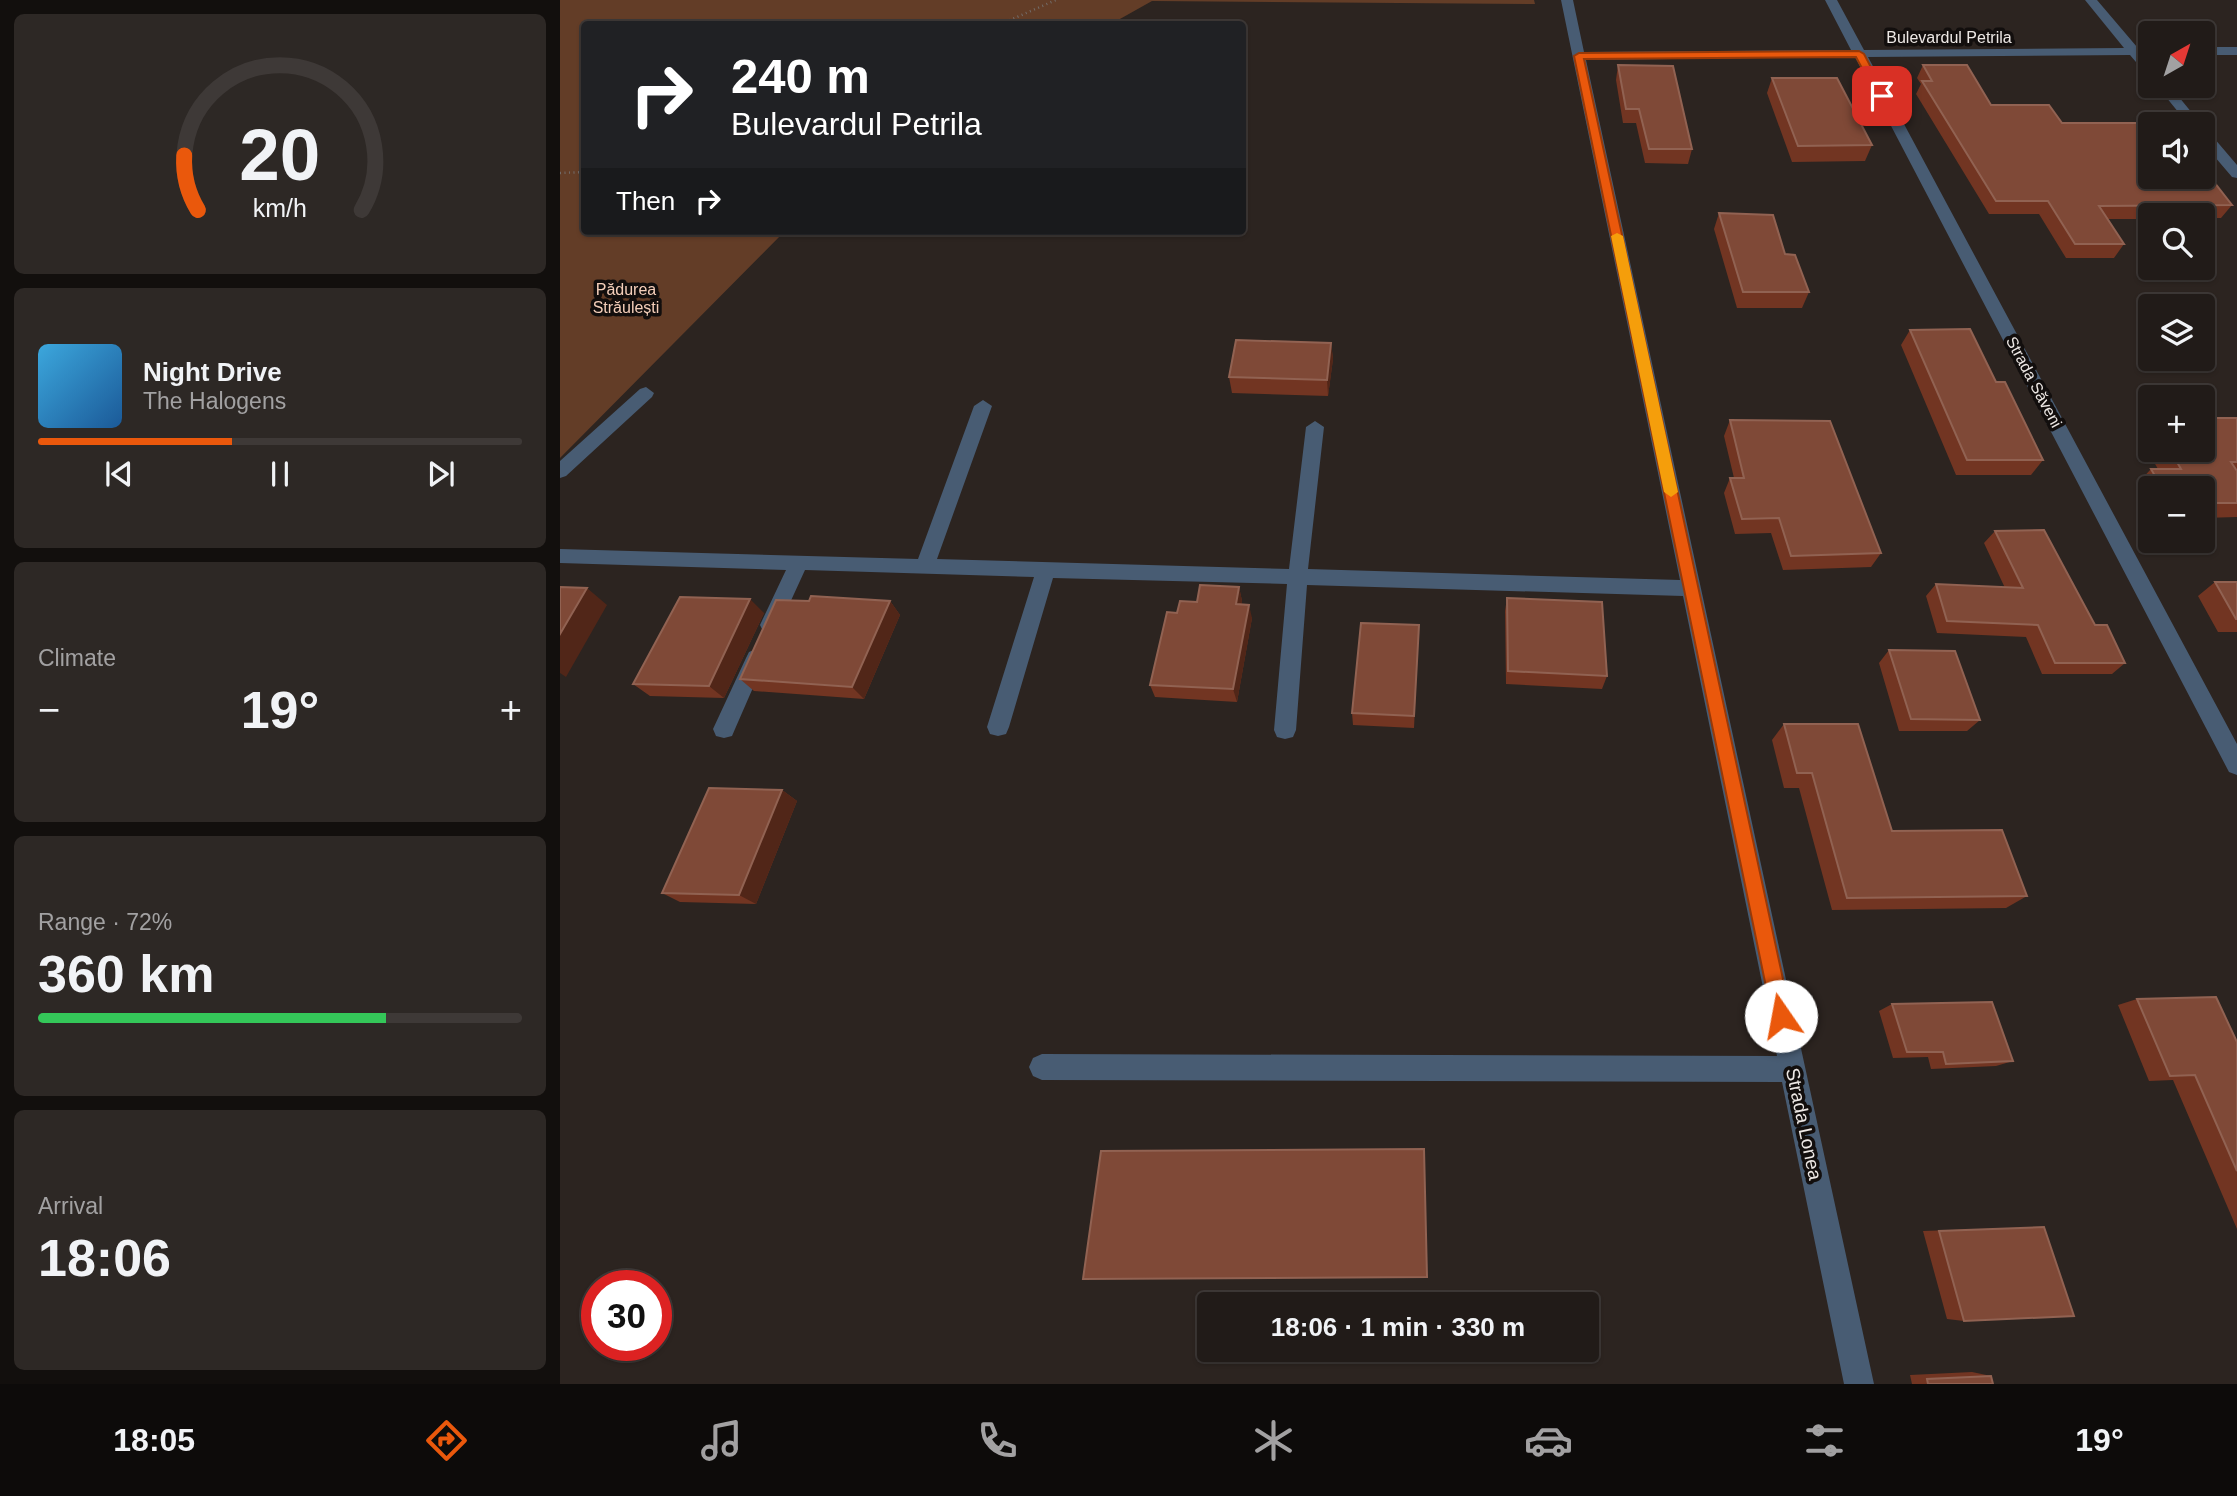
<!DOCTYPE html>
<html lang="en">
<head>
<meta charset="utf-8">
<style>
  :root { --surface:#211b18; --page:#2d2825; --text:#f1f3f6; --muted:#a2a1a2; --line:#3e3937; --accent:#ea580c }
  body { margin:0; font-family:Arial,sans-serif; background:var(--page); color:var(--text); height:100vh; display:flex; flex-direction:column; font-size:26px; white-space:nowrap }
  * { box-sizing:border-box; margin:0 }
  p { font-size:23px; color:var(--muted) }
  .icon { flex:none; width:38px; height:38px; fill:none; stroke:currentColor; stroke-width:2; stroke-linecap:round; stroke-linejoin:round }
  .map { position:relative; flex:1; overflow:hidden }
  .panel { display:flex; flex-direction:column; gap:14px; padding:14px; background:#120f0d; width:560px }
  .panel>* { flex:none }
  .banner { position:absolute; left:21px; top:21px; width:665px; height:214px; border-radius:7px; box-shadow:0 2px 5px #0004,0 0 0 2px var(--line); background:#202124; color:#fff; overflow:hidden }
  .needle { width:46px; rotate:39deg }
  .tools { position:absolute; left:1578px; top:21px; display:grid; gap:14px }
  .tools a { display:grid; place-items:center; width:77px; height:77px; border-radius:7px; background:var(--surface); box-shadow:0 2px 5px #0004,0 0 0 2px var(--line); font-size:35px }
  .speed { position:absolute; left:21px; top:1270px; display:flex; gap:14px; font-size:35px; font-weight:700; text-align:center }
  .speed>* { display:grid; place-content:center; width:91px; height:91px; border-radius:50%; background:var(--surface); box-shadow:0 2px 5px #0004,0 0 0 2px var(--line); line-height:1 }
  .speed .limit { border:10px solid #d22; background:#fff; color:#111 }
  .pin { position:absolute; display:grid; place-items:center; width:60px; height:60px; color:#fff; margin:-30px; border-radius:14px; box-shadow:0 4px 10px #0006 }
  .me { position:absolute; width:77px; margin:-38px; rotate:348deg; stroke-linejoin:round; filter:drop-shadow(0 0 5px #0008) }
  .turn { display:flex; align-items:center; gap:24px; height:147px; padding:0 35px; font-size:32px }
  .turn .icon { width:91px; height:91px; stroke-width:2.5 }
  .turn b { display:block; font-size:49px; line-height:60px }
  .then { display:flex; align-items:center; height:66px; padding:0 35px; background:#0003; gap:14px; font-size:26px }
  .big { font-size:52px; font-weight:600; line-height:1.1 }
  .panel .widget { flex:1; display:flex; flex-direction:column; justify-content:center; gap:10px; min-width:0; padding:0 24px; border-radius:10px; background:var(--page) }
  .panel .dial { align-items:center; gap:0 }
  .dial svg { height:182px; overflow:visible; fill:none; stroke:var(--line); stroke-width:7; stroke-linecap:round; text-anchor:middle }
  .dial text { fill:var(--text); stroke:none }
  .song { display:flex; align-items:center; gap:21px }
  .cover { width:84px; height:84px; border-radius:10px; background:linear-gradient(135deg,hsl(200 70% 55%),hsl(210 70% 35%)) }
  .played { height:7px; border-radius:4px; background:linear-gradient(90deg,var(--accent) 40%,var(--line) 40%) }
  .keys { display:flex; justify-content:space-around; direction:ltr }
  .heat { display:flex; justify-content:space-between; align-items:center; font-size:38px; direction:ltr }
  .charge { height:10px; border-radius:5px; background:linear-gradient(90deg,#34c759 72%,var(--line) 0) }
  .trip { position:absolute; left:637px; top:1292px; width:402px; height:70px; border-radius:7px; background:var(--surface); box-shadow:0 2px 5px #0004,0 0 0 2px var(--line); font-weight:600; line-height:70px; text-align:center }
  .tab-bar { display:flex; height:112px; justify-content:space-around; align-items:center; background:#0d0b0a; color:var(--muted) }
  .tab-bar .icon { width:49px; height:49px }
  .tab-bar .current { color:var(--accent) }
  .tab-bar b { font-size:32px; color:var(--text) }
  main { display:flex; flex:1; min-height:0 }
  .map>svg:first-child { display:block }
</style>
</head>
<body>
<main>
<section class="panel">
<div class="widget dial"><svg viewBox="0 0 100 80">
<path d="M14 69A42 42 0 1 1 86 69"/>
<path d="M14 69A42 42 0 0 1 8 45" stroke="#ea580c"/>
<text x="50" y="56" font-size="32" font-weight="700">20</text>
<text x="50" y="72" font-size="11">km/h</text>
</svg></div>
<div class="widget">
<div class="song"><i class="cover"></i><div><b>Night Drive</b><p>The Halogens</p></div></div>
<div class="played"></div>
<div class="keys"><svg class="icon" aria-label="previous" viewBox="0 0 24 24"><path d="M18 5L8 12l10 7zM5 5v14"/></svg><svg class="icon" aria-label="pause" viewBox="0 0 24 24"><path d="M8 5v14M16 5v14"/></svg><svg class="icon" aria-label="next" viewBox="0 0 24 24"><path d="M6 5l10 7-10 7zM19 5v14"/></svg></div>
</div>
<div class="widget"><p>Climate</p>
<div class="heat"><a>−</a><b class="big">19°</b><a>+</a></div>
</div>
<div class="widget"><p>Range · 72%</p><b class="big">360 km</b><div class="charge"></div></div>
<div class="widget"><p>Arrival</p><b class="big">18:06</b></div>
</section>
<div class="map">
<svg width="1677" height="1384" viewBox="0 0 1677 1384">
  <rect width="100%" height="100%" fill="#2c2420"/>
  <path fill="#633d27" d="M 0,0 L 974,0 L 975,4 L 592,1 L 551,24 L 24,24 L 24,231 L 225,231 L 0,458 Z"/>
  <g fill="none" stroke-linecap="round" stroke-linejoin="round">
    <path stroke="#736c69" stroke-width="2.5" stroke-dasharray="1 3.5" stroke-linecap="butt" d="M 441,24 L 496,0
      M 0,173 L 24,172"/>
    <path fill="#485c73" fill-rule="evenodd" d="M 1001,0 L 1013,0 L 1024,52 L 1291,50 L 1265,0 L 1277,0 L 1304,50 L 1564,48 L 1525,0 L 1537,0 L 1577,47 L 1591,47 L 1591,55 L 1583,55 L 1591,64 L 1591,76 L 1587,75 L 1570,55 L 1308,57 L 1677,744 L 1677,775 L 1669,772 L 1295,57 L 1026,60 L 1314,1384 L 1284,1384 L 1222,1082 L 482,1080 L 473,1076 L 469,1067 L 473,1058 L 482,1054 L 1217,1056 L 1123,596 L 747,585 L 736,730 L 733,737 L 725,739 L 717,737 L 714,730 L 727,584 L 493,578 L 449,727 L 446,734 L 438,736 L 430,734 L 427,727 L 474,577 L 245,570 L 217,631 L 210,633 L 203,631 L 200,625 L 226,570 L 0,563 L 0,549 L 358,559 L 414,406 L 423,400 L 432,406 L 377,559 L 729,569 L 746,427 L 755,421 L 764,427 L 748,569 L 1120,580 Z
      M 1643,47 L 1677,47 L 1677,55 L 1643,55 Z
      M 1597,86 L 1610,86 L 1641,124 L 1628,124 Z
      M 1643,130 L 1648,131 L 1677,165 L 1677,178 L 1672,177 L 1643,143 Z
      M 86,387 L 94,393 L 92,397 L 6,476 L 0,478 L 0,461 L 80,389 Z
      M 196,649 L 203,652 L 206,658 L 175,729 L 172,736 L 164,738 L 156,736 L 153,729 L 186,658 L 189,652 Z"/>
  </g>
  <path fill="#723522" d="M 1058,65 L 1132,149 L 1128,164 L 1085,163 L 1076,123 L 1063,123 L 1056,80 Z
    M 1363,65 L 1431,105 L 1502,123 L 1672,205 L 1661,218 L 1643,218 L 1643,215 L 1591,215 L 1591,219 L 1547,219 L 1564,244 L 1554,258 L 1506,258 L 1479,214 L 1429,214 L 1356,94 L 1361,84 L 1357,78 Z
    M 1212,78 L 1312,145 L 1305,161 L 1232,162 L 1207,93 Z
    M 1159,213 L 1249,292 L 1242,308 L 1177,308 L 1154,229 Z
    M 1350,330 L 1436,382 L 1483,460 L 1471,475 L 1396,475 L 1341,345 Z
    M 771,343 L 773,359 L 768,396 L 672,393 L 669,377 Z
    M 1591,418 L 1591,450 L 1643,450 L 1677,418 L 1677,517 L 1643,518 L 1643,488 L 1591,488 L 1591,508 L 1577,484 L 1591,469 L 1598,469 L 1577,433 Z
    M 1170,420 L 1321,553 L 1311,567 L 1223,570 L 1211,533 L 1175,534 L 1164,493 L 1170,478 L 1174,478 L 1164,436 Z
    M 1435,531 L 1535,625 L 1565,663 L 1552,674 L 1482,674 L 1466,637 L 1377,633 L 1366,596 L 1376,584 L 1445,588 L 1424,543 Z
    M 1655,582 L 1677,582 L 1677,632 L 1658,632 L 1638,596 Z
    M 679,587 L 682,601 L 681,604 L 692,618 L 677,702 L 595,697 L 590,685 L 637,602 Z
    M 947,598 L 1047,676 L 1042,689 L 946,684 L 945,611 Z
    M 330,601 L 340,615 L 304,699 L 194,691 L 180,679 Z
    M 204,613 L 164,698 L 90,696 L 73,684 Z
    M 859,625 L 854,728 L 793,725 L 792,713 Z
    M 1329,650 L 1420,720 L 1407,731 L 1339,731 L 1319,663 Z
    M 1224,724 L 1332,831 L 1467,896 L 1446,908 L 1272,910 L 1239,788 L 1224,788 L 1212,740 Z
    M 222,790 L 237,801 L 196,904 L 120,902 L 102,893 Z
    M 1577,999 L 1677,1042 L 1677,1229 L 1613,1080 L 1589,1081 L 1558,1005 Z
    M 1332,1004 L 1453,1061 L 1436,1066 L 1371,1069 L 1368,1057 L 1333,1058 L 1319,1011 Z
    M 1484,1227 L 1404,1321 L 1387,1319 L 1363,1231 Z
    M 1412,1372 L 1431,1376 L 1433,1384 L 1352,1384 L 1350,1375 Z"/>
  <path fill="#512618" d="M 771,343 L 773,359 L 768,396 L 767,380 Z
    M 679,587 L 682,601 L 679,617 L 676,604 Z
    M 27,588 L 47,605 L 6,677 L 0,673 L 0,634 Z
    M 190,599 L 204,613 L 164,698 L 149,686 Z
    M 330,601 L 340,615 L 304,699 L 292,687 Z
    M 689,605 L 692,618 L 677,702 L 673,689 Z
    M 222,790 L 237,801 L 196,904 L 179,895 Z"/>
  <path fill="#7f4937" stroke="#916252" stroke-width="2" d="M 1058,65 L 1113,66 L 1132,149 L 1089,149 L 1079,109 L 1066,109 Z
    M 1363,65 L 1407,65 L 1431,105 L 1489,105 L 1502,123 L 1607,123 L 1608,124 L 1591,124 L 1591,177 L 1643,177 L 1643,168 L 1672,205 L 1539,206 L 1564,244 L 1515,244 L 1488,201 L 1436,201 L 1362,81 L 1372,81 Z
    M 1212,78 L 1277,78 L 1312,145 L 1238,146 Z
    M 1159,213 L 1213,215 L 1225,254 L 1235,255 L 1249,292 L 1183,292 Z
    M 1410,329 L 1436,382 L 1445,382 L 1483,460 L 1407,460 L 1350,330 Z
    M 676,340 L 771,343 L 767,380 L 669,377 Z
    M 1643,418 L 1677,418 L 1677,462 L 1671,462 L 1677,471 L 1677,503 L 1643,503 L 1643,488 L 1602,488 L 1591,469 L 1621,469 L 1610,450 L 1643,450 Z
    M 1170,420 L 1270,421 L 1321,553 L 1231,556 L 1219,518 L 1182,519 L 1170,478 L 1184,478 Z
    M 1484,530 L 1535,625 L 1547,625 L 1565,663 L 1495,663 L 1478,625 L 1387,621 L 1376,584 L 1463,588 L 1435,531 Z
    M 1655,582 L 1677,582 L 1677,619 L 1676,619 Z
    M 640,585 L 679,587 L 676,604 L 689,605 L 673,689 L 590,685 L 607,612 L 617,613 L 620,601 L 637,602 Z
    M 0,587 L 27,588 L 0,634 Z
    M 251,596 L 330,601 L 292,687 L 180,679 L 216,600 L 249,601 Z
    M 120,597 L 190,599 L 149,686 L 73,684 Z
    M 947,598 L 1042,602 L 1047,676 L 948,671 Z
    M 801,623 L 859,625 L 854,716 L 792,713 Z
    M 1329,650 L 1395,651 L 1420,720 L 1351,719 Z
    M 1224,724 L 1298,724 L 1332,831 L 1442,830 L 1467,896 L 1287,898 L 1252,773 L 1237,773 Z
    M 149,788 L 222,790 L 179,895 L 102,893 Z
    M 1656,997 L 1677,1042 L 1677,1171 L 1635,1075 L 1610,1076 L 1577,999 Z
    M 1432,1002 L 1453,1061 L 1386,1064 L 1383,1052 L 1347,1052 L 1332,1004 Z
    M 864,1149 L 867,1277 L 523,1279 L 541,1151 Z
    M 1484,1227 L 1514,1316 L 1404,1321 L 1379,1231 Z
    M 1431,1376 L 1433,1384 L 1368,1384 L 1367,1379 Z"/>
  <path fill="#ea580c" stroke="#983908" stroke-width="2" d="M 1299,51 L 1304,54 L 1326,96 L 1325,98 L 1318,98 L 1296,57 L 1024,59 L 1231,1016 L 1228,1023 L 1221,1025 L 1215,1023 L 1212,1016 L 1014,56 L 1019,53 Z"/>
  <path fill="#f59e0b" d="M 1057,233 L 1063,236 L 1118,492 L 1111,497 L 1104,492 L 1051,236 Z"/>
  <g text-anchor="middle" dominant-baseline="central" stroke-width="7" stroke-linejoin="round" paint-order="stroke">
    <g font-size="16" fill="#ede8e5" stroke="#120e0d">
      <text x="1389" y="37">Bulevardul Petrila</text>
      <text transform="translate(1474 382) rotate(62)">Strada Săveni</text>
    </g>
    <g font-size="16" fill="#f5cfba" stroke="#120e0d">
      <text x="66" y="289">Pădurea<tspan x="66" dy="18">Străulești</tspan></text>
    </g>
    <g font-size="19" fill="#ede8e5" stroke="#120e0d">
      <text transform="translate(1244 1124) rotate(78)">Strada Lonea</text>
    </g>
  </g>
</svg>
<div class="tools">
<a><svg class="needle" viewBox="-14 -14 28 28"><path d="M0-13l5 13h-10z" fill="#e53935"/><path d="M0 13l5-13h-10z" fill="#a2a1a2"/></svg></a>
<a><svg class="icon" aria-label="sound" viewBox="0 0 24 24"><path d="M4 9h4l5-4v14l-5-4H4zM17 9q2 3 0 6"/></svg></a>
<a><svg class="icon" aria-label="search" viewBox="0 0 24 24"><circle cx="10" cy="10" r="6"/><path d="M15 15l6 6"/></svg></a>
<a><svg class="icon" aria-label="layers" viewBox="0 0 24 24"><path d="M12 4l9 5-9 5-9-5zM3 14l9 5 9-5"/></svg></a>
<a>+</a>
<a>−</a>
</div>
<div class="speed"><div class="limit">30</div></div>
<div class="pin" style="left:1322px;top:96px;background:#d93025"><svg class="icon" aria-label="arrive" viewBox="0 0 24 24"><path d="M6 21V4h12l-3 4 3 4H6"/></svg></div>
<svg class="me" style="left:1221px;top:1016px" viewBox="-20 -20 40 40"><circle r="19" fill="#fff"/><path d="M0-13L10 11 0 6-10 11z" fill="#ea580c"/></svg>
<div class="trip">18:06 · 1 min · 330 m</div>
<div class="banner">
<div class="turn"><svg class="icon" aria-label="right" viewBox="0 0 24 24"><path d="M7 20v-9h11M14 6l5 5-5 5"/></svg><div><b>240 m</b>Bulevardul Petrila</div></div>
<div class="then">Then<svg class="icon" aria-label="right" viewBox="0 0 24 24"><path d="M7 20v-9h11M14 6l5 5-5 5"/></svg></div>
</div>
</div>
</main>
<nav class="tab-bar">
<b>18:05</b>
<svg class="icon current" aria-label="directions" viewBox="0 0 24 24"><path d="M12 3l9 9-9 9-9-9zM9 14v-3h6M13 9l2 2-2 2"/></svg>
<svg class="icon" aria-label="music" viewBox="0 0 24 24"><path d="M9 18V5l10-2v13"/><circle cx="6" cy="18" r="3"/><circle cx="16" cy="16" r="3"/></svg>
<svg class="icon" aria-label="phone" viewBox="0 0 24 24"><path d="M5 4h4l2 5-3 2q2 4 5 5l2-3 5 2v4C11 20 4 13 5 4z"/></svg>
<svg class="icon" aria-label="climate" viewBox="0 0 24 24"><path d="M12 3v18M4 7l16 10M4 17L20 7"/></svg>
<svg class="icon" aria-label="car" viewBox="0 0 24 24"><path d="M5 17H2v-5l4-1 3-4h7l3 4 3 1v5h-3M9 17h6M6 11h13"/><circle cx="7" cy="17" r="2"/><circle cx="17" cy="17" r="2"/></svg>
<svg class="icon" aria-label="filters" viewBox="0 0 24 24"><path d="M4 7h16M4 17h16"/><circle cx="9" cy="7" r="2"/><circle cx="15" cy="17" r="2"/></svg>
<b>19°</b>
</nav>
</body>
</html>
